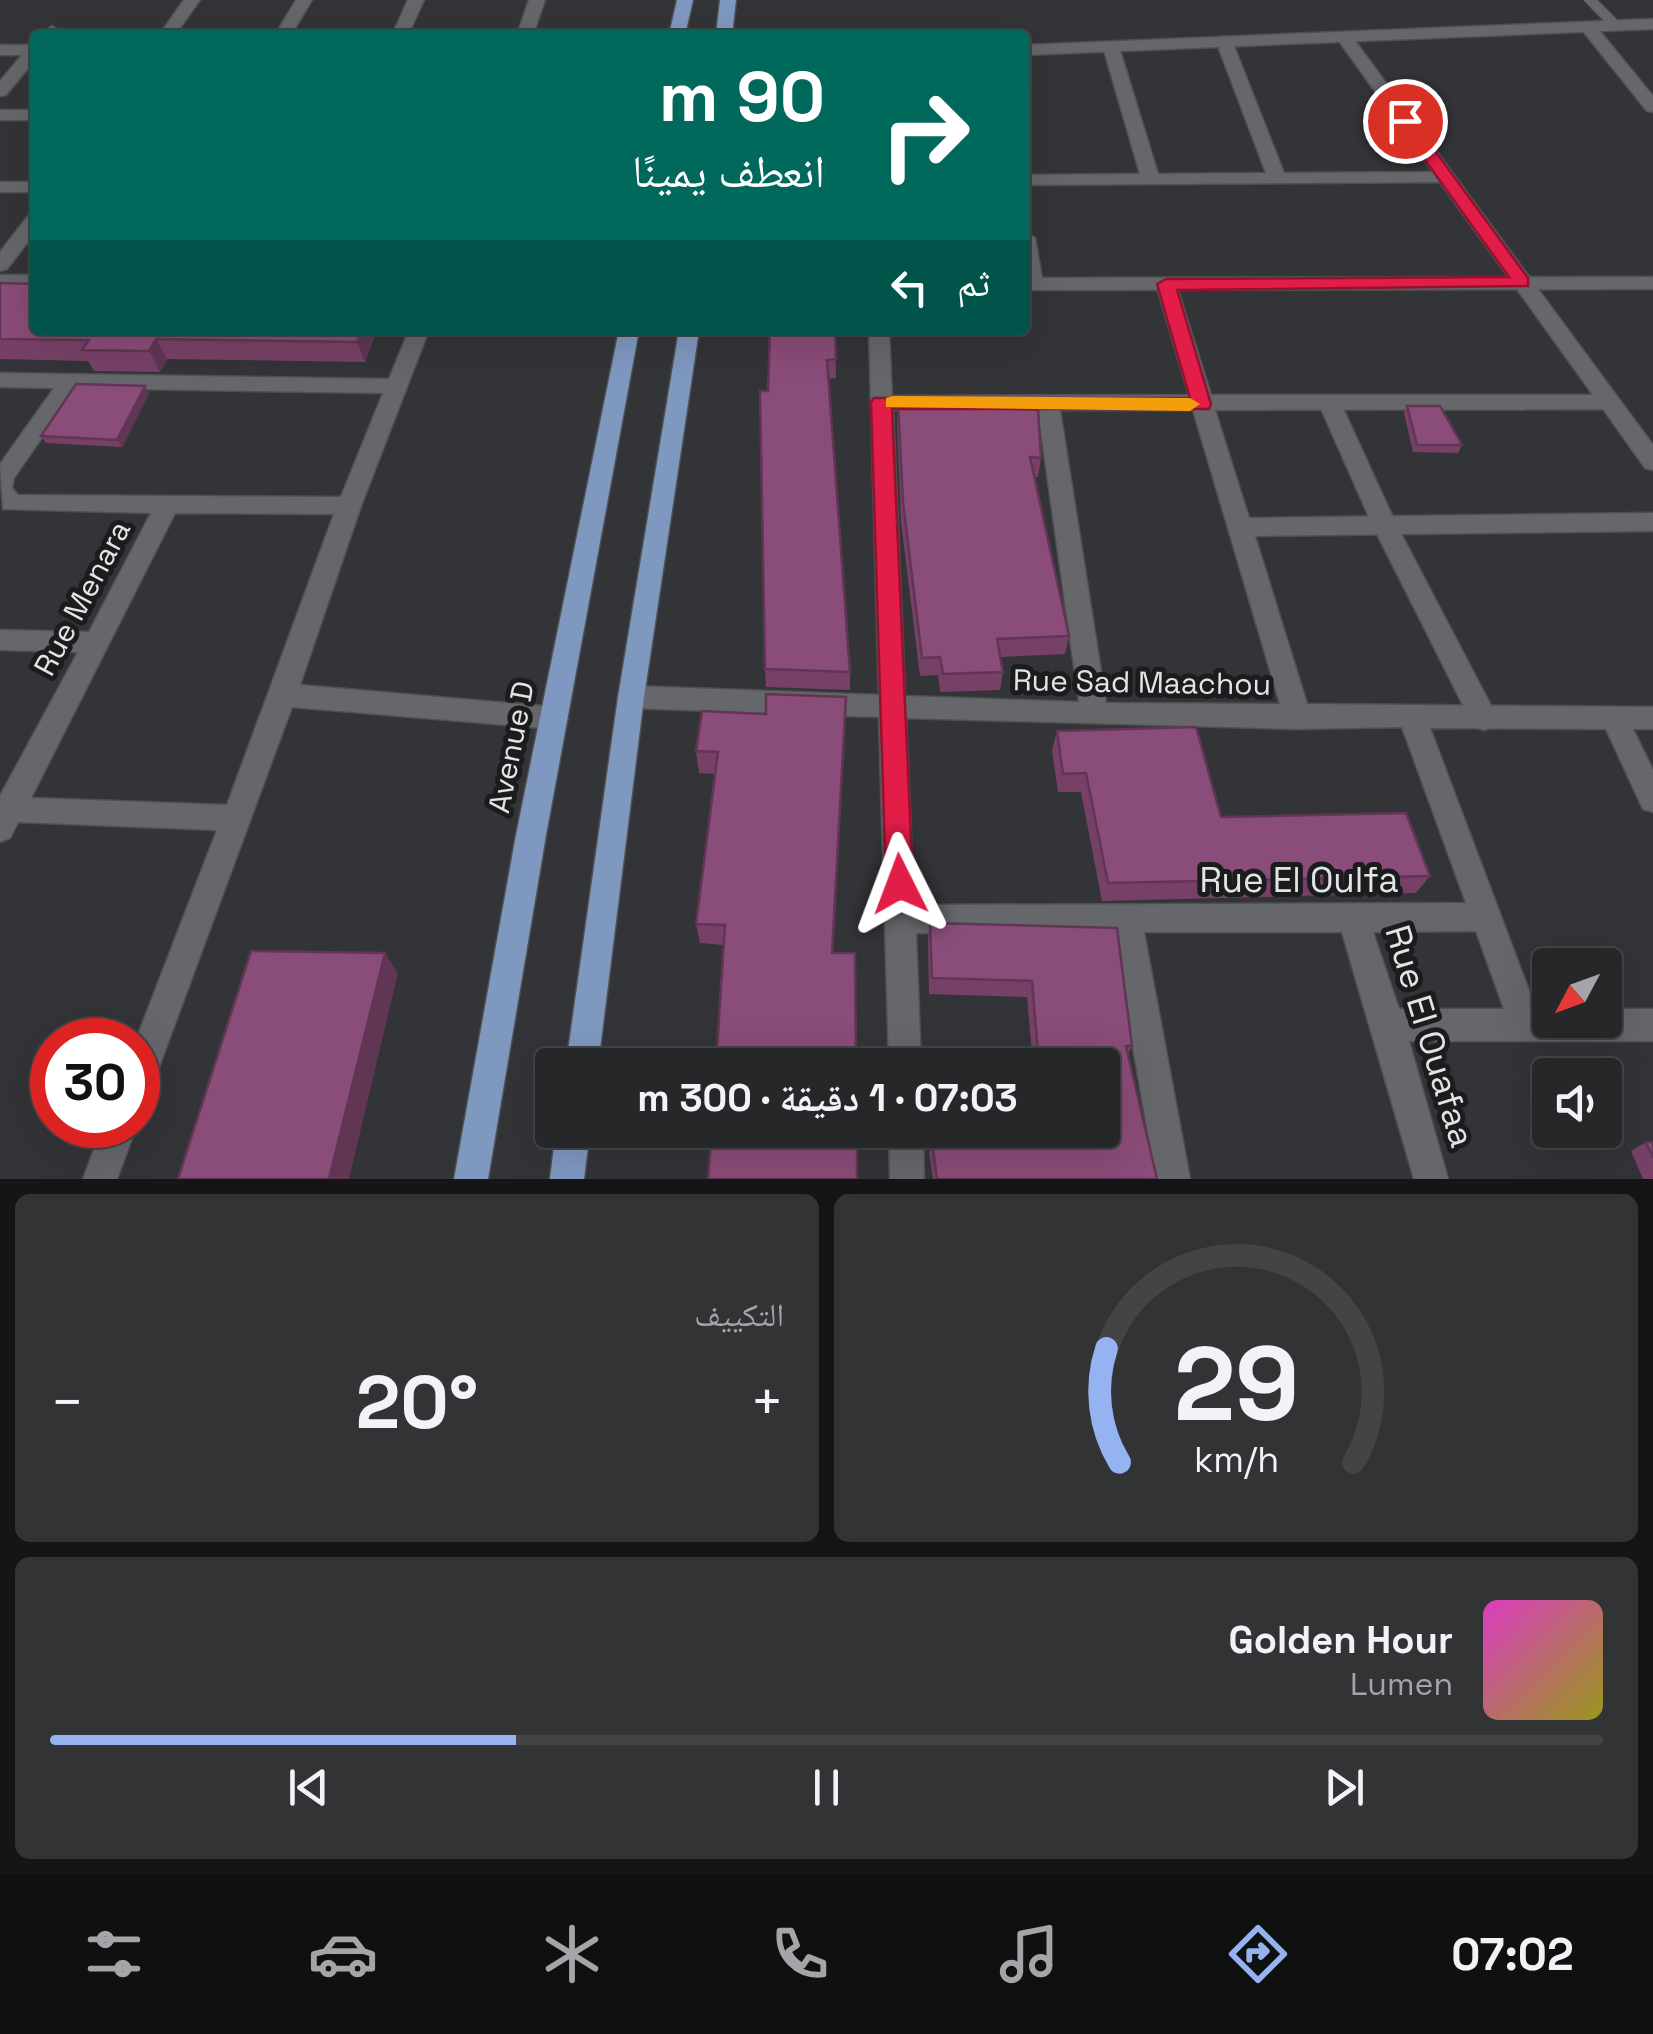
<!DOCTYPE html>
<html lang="ar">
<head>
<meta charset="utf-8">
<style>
  :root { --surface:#262729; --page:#323335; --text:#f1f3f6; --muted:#a4a5a8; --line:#424446; --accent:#95b2f1 }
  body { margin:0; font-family:"Space Grotesk","Noto Naskh Arabic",sans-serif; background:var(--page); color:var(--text); direction:rtl; height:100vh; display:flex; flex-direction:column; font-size:38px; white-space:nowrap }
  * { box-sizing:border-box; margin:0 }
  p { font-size:32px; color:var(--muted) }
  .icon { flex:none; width:55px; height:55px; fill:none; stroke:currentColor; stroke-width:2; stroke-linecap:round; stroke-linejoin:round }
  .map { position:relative; height:1179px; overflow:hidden; direction:ltr }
  .details { display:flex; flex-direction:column; gap:15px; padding:15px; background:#151517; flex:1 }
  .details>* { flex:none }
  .top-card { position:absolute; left:30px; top:30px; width:1000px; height:305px; border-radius:10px; box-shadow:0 10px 40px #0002,0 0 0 2px var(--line); direction:rtl; background:#00695c; color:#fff; overflow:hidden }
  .needle { width:65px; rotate:229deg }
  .tools { position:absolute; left:1532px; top:948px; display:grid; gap:20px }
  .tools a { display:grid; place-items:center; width:90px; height:90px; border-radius:10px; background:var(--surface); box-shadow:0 10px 40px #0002,0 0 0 2px var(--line); font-size:50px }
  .speed { position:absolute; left:30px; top:1018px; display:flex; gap:20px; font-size:50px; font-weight:700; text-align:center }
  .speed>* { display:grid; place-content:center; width:130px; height:130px; border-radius:50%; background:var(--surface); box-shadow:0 10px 40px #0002,0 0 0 2px var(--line); line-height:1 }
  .speed .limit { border:15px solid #d22; background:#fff; color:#111 }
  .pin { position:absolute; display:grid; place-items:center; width:85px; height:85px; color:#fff; margin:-42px; border:5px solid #fff; border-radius:50%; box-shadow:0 2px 10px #0007 }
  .me { position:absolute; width:110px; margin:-55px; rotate:357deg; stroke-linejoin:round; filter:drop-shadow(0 0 8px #0008) }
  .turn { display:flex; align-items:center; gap:35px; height:210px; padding:0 40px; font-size:45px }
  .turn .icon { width:130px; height:130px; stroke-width:2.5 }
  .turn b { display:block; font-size:70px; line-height:85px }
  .then { display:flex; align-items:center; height:95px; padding:0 40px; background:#0003; gap:20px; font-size:38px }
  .big { font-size:75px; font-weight:700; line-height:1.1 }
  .details .card { flex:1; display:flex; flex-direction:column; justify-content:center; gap:15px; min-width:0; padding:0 35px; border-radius:15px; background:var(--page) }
  .details .dial { align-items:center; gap:0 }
  .dial svg { height:260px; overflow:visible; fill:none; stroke:var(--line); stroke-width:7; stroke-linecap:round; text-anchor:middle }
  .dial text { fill:var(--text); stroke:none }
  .song { display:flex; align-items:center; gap:30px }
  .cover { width:120px; height:120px; border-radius:15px; background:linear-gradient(135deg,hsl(310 70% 55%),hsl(60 70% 35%)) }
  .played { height:10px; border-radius:5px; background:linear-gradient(90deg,var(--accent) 30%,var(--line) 30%) }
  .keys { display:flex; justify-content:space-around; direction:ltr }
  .heat { display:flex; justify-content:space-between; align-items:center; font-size:55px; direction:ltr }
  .details .tiles { flex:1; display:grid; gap:15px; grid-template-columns:1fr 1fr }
  .card:last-child { grid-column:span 2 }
  .trip { position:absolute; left:535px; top:1048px; width:585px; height:100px; border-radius:10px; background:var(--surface); box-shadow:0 10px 40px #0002,0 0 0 2px var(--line); font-weight:700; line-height:100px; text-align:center; direction:rtl }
  .tabs { display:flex; height:160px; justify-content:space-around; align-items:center; background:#0f1010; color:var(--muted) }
  .tabs .icon { width:70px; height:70px }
  .tabs .on { color:var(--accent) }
  .tabs b { font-size:45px; color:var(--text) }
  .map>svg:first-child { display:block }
</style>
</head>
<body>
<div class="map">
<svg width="1653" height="1179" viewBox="0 0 1653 1179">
  <rect width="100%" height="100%" fill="#333437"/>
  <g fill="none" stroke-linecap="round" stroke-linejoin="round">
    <g stroke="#4f5052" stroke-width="2">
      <path id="service" d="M 1584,0 L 1597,0 L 1620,23 L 1620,29 L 1612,29 Z"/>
    </g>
    <g stroke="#4f5052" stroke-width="3">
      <path id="pedestrian" d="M 1329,395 L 1340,402 L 1397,526 L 1498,719 L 1494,727 L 1484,730 L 1474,727 L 1373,526 L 1318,402 Z"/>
    </g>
    <g stroke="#4f5052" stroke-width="3">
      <path id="minor" d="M 184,0 L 200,0 L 175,35 L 159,35 Z
        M 296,0 L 312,0 L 291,35 L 275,35 Z
        M 408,0 L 424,0 L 408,35 L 392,35 Z
        M 529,0 L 545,0 L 533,35 L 517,35 Z
        M 1582,24 L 1594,24 L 1653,96 L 1653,112 L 1647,111 L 1582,30 Z
        M 52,26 L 60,31 L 57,35 L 40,35 Z
        M 1338,34 L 1350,34 L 1653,445 L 1653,470 L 1645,468 L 1603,409 L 1215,410 L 1249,518 L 1653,513 L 1653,531 L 1255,536 L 1307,704 L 1653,707 L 1653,729 L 1633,729 L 1653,770 L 1653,812 L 1643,809 L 1606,729 L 1430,728 L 1536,1009 L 1550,1009 L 1550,1020 L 1605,1020 L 1605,1009 L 1653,1009 L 1653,1041 L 1409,1041 L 1448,1179 L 1414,1179 L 1342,932 L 1144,932 L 1190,1179 L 1156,1179 L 1113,933 L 916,933 L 921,1065 L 889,1065 L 879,717 L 631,708 L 622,705 L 618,697 L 622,689 L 631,686 L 879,695 L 869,330 L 889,330 L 892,396 L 1189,395 L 1156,284 L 1166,278 L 1176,284 L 1211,395 L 1593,395 L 1440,182 L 1025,185 L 1025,175 L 1140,174 L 1103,47 L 1111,42 L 1119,47 L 1158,174 L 1266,173 L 1216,41 L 1224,36 L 1232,41 L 1284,173 L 1433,172 L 1336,37 ZM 893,410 L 1038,410 L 1079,702 L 905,696 ZM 1060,410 L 1193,410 L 1280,704 L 1106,703 ZM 906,718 L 1298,729 L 1402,727 L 1466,903 L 914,905 ZM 1476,931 L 1504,1009 L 1399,1009 L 1373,932 Z
        M 0,45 L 35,45 L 35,60 L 6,95 L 0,96 L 0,81 L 22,55 L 0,55 Z
        M 0,110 L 35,110 L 35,120 L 0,120 Z
        M 0,182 L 35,182 L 35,192 L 0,192 Z
        M 35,214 L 35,233 L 7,269 L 0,271 L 0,252 L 28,216 Z
        M 1025,232 L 1035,238 L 1043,284 L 1033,290 L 1025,287 Z
        M 0,275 L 35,275 L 35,287 L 0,287 Z
        M 409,330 L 429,330 L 361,506 L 300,685 L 554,707 L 564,710 L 568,718 L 564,726 L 554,729 L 292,707 L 155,1078 L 150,1090 L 138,1095 L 136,1040 L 217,830 L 18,822 L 10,838 L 0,842 L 0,796 L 78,652 L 0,650 L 0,630 L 89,632 L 151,513 L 3,509 L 0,464 L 54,388 L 0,387 L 0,373 L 389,379 ZM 76,388 L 383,393 L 341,497 L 18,495 L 12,488 L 14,478 ZM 175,513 L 334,514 L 227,805 L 31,798 Z
        M 103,1125 L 137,1125 L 117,1179 L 83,1179 Z
        M 889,1130 L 923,1130 L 924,1179 L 890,1179 Z"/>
    </g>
    <g stroke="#4f5052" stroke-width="3">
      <path id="tertiary" d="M 1653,19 L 1653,29 L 1025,55 L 1025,45 Z
        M 1653,277 L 1653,289 L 1025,290 L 1025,278 Z"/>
    </g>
    <g stroke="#4f5052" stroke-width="3">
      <path id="primary" d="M 677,0 L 693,0 L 685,35 L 669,35 Z
        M 720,0 L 736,0 L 732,35 L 716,35 Z
        M 619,330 L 639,330 L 546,835 L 488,1179 L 454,1179 L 516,835 Z
        M 679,330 L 699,330 L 644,697 L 598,1065 L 566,1065 L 618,697 Z
        M 556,1130 L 590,1130 L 584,1179 L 550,1179 Z"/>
    </g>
    <use href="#service" fill="#65676a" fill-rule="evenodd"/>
    <use href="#pedestrian" fill="#65676a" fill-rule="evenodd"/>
    <use href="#minor" fill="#65676a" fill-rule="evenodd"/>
    <use href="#tertiary" fill="#65676a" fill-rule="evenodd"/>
    <use href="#primary" fill="#7f98c0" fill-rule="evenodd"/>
  </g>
  <path fill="#774167" d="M 0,283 L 377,330 L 365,362 L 167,359 L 160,372 L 94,371 L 88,361 L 0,359 Z
    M 835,330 L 836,378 L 828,379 L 850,672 L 850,690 L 766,687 L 765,669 L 768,391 Z
    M 149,393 L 122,447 L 46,443 L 41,436 Z
    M 898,403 L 1041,458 L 1038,477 L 1035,477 L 1069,636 L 1065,654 L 1001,657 L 1003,672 L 1000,690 L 940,692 L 938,675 L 920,676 L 901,522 L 897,423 Z
    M 1407,406 L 1462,445 L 1458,453 L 1413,452 L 1404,413 Z
    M 846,697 L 833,953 L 856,1065 L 723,945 L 700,943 L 696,924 L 715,774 L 699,773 L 696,751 L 766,714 Z
    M 1057,731 L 1221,817 L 1430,876 L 1416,893 L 1102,901 L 1081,792 L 1058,792 L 1052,750 Z
    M 930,923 L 1117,928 L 1132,1046 L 1128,1055 L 1157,1179 L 933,1179 L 929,1154 L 932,1141 L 962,1138 L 961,1130 L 1102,1130 L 1102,1065 L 1033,1065 L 1027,997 L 929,994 L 928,939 Z
    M 1646,1142 L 1653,1142 L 1653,1179 L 1643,1179 L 1631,1151 Z"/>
  <path fill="#613554" d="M 362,330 L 377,330 L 365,362 L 357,342 Z
    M 156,339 L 167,359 L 160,372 L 149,351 Z
    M 145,386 L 149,393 L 122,447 L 117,440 Z
    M 385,953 L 398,973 L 349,1179 L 329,1179 Z"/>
  <path fill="#8a4c78" stroke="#613554" stroke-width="2.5" d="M 0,283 L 35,284 L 35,330 L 362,330 L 357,342 L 156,339 L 149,351 L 82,350 L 89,340 L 0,339 Z
    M 770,330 L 835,330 L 836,359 L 827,360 L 850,672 L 765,669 L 760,391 L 768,391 Z
    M 76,384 L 145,386 L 117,440 L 41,436 Z
    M 898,403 L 1038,410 L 1041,458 L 1030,457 L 1069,636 L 997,639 L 1003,672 L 943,674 L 940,657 L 922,658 L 903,502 Z
    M 1407,406 L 1440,406 L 1462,445 L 1417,445 Z
    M 766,694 L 846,697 L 832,953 L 855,953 L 856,1065 L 716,1065 L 725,925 L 696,924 L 718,752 L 696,751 L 702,711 L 766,714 Z
    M 1196,727 L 1221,817 L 1406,813 L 1430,876 L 1108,883 L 1086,773 L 1063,774 L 1057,731 Z
    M 930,923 L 1117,928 L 1132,1046 L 1126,1046 L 1157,1179 L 937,1179 L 932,1141 L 968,1138 L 966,1130 L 1102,1130 L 1102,1065 L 1039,1065 L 1032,981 L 932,978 Z
    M 251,951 L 385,953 L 329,1179 L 178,1179 Z
    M 712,1130 L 857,1130 L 857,1179 L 708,1179 Z
    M 1646,1142 L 1653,1142 L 1653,1158 Z"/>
  <path fill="#e11d48" stroke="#92132f" stroke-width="2.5" d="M 1399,118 L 1411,118 L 1528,278 L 1528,286 L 1177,290 L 1211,404 L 1209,409 L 892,409 L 913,884 L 909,892 L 900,896 L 890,892 L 886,884 L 871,402 L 874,398 L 1190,398 L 1157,284 L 1166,279 L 1509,277 L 1397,121 Z"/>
  <path fill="#f59e0b" d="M 893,396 L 1190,398 L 1200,404 L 1190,411 L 886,407 L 886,398 Z"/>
  <g text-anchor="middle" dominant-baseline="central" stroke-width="10" stroke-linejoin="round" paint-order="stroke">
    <g font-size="30" fill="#e3e4e6" stroke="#1b1c1d">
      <text transform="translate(82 598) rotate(-62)">Rue Menara</text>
      <text transform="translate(1142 682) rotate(1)">Rue Sad Maachou</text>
      <text transform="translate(511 747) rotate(-79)">Avenue D</text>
    </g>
    <g font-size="35" fill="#e3e4e6" stroke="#1b1c1d">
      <text x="1299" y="880">Rue El Oulfa</text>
      <text transform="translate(1430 1036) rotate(73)">Rue El Ouafaa</text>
    </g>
  </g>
</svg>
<div class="tools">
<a><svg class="needle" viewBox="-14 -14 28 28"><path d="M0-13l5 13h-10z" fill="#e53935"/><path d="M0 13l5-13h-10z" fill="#a4a5a8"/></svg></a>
<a><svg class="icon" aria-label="sound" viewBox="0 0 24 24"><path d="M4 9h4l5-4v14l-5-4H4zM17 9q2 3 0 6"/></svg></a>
</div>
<div class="speed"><div class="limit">30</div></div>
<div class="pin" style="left:1405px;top:121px;background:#d93025"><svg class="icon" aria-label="arrive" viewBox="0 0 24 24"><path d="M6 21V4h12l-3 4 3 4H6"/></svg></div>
<svg class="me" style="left:900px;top:884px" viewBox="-20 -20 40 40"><path d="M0-17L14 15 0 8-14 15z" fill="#e11d48" stroke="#fff" stroke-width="4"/></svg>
<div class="trip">07:03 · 1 دقيقة · 300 m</div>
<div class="top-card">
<div class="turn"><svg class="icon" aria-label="right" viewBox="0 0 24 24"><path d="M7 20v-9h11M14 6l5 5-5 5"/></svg><div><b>90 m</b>انعطف يمينًا</div></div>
<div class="then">ثم<svg class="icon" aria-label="left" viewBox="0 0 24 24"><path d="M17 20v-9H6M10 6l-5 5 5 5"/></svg></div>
</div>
</div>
<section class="details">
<div class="tiles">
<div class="card dial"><svg viewBox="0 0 100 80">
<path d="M14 69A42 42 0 1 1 86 69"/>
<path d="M14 69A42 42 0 0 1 10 34" stroke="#95b2f1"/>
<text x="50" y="56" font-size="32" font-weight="700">29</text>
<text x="50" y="72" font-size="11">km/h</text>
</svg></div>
<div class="card"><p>التكييف</p>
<div class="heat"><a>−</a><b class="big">20°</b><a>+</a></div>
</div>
<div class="card">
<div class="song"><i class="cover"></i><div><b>Golden Hour</b><p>Lumen</p></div></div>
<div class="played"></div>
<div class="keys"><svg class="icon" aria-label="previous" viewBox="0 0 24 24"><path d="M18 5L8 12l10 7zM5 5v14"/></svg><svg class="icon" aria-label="pause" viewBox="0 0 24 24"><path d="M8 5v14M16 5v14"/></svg><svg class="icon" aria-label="next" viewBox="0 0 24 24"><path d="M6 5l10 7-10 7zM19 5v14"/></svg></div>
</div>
</div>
</section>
<nav class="tabs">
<b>07:02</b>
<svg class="icon on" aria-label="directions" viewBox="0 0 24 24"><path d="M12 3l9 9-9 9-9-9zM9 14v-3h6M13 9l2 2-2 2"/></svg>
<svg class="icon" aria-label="music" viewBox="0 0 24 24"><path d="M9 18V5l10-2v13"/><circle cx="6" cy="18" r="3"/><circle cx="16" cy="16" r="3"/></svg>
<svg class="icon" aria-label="phone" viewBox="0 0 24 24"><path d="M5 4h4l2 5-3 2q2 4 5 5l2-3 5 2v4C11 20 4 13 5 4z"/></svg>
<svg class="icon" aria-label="climate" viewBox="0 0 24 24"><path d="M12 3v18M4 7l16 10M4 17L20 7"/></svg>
<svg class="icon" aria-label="car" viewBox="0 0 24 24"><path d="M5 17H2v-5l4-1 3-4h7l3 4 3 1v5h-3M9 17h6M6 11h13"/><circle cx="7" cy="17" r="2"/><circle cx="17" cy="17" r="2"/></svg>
<svg class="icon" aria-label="filters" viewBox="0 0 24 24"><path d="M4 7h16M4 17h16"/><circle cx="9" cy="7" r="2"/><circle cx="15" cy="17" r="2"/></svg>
</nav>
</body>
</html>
